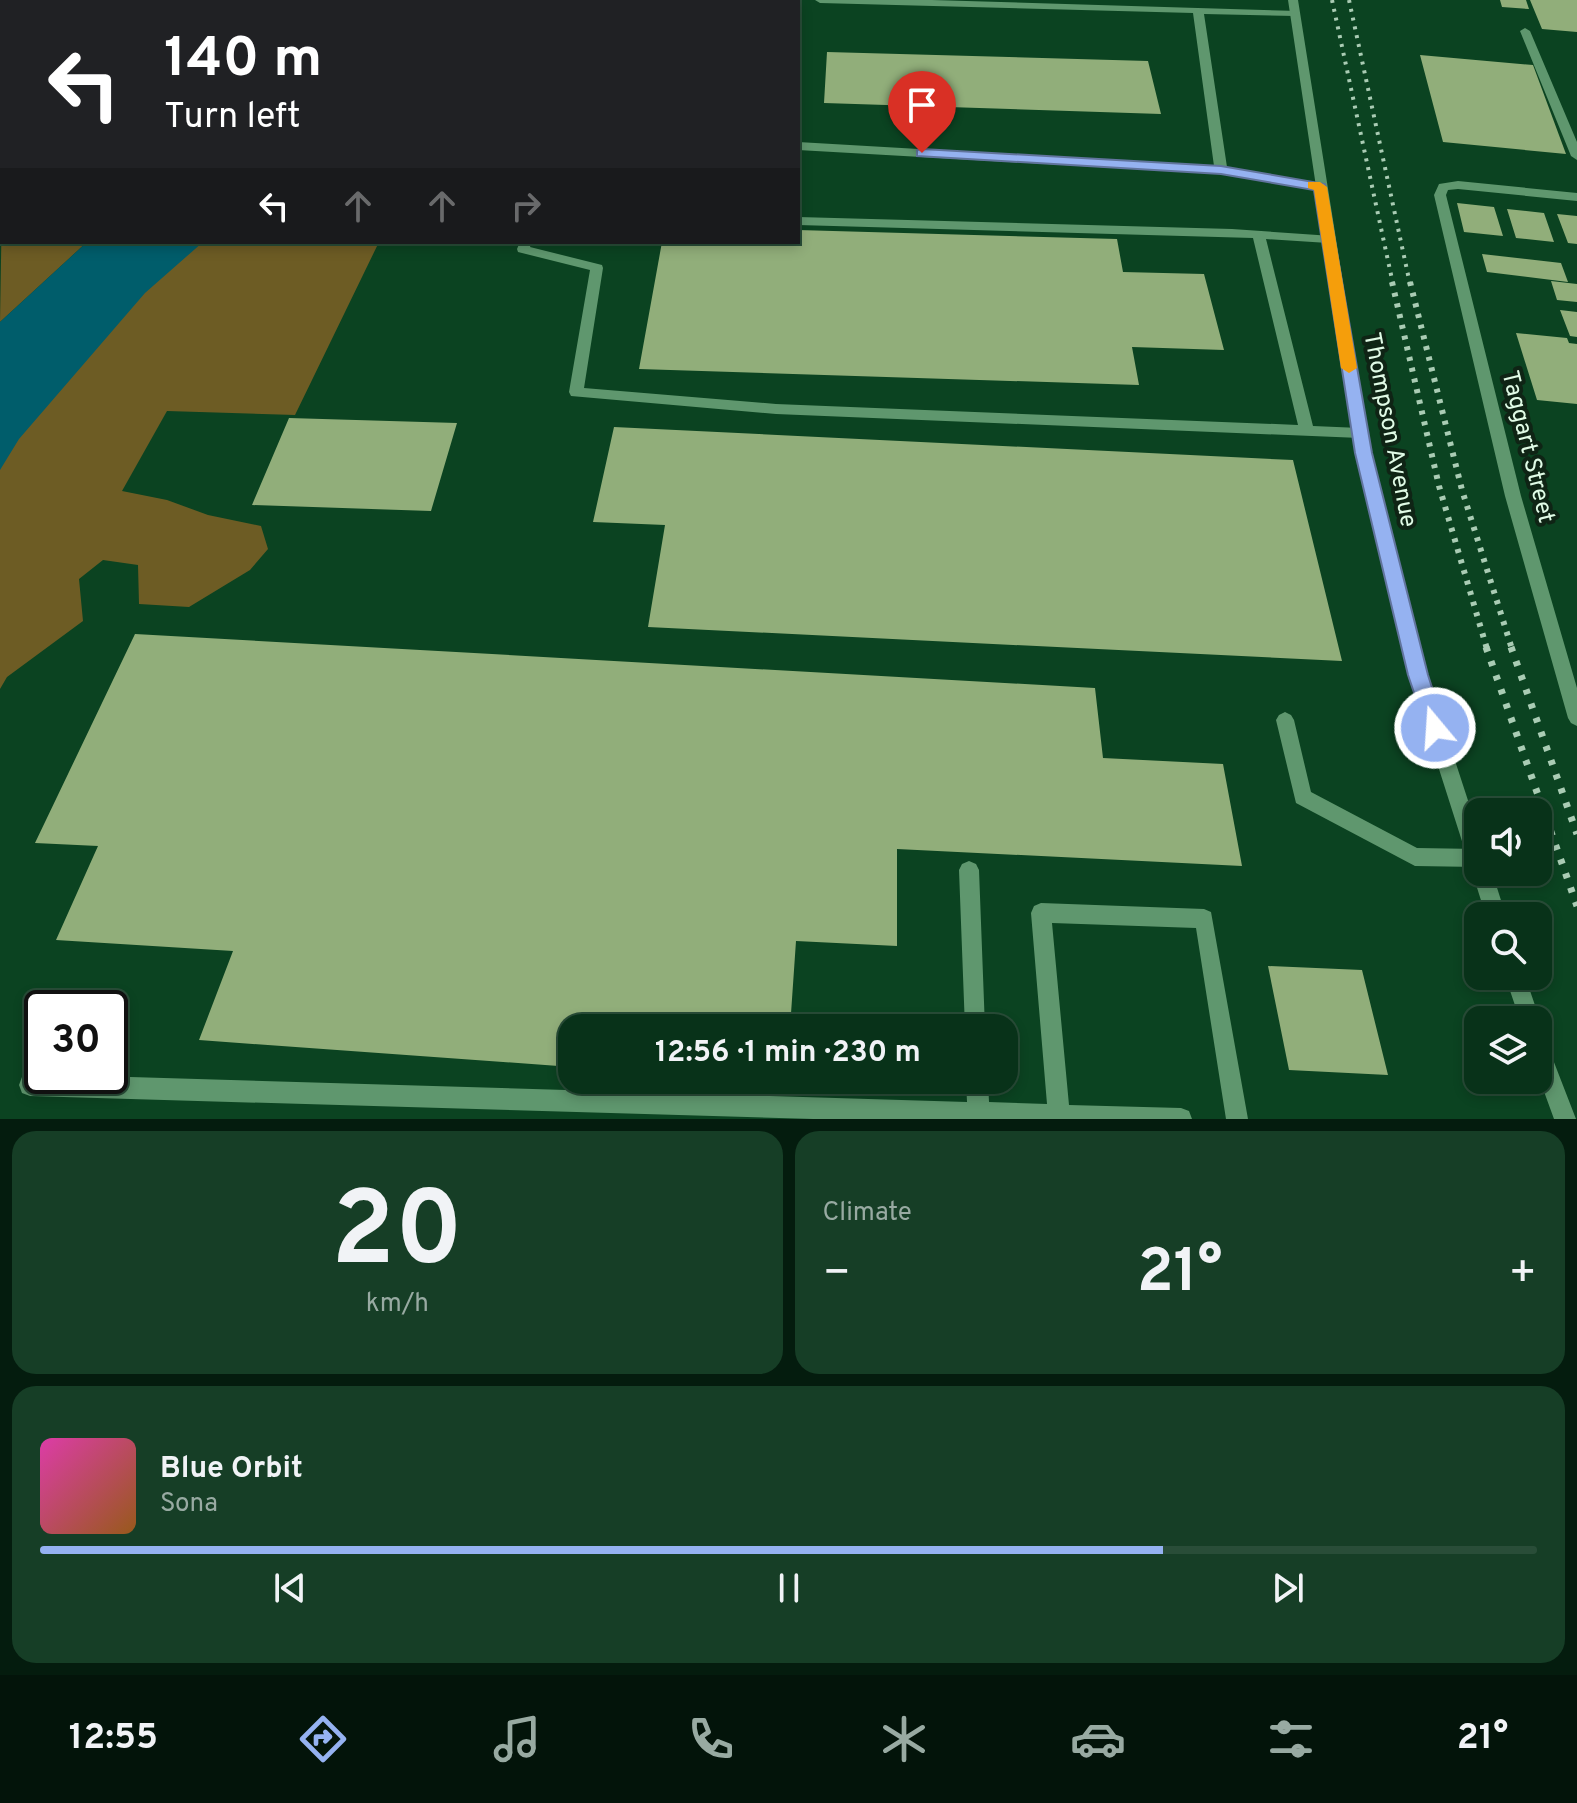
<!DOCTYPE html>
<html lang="en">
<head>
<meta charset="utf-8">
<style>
  :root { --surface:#083219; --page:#163e26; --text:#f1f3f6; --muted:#98aaa2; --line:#294d38; --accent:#95b2f1 }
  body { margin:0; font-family:Overpass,sans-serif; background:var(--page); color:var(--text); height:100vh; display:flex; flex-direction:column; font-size:30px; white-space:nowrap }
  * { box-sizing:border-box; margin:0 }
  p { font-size:26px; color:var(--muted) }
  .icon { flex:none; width:44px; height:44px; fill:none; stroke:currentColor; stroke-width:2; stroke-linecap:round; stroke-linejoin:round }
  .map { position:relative; height:1119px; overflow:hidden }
  .sheet { display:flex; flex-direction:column; gap:12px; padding:12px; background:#041c0e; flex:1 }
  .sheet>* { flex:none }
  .guide { position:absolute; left:0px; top:0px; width:800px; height:244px; box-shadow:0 4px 12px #0003,0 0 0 2px var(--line); background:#202124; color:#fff; overflow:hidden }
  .tools { position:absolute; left:1464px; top:798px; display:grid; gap:16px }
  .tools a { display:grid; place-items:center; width:88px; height:88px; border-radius:16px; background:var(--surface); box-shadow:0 4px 12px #0003,0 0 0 2px var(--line); font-size:40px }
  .speed { position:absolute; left:24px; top:990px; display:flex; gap:16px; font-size:40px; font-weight:700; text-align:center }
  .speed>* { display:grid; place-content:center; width:104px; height:104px; border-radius:50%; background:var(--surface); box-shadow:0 4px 12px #0003,0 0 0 2px var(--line); line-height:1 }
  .speed .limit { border:4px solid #111; border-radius:12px; background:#fff; color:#111 }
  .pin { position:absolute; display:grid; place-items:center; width:68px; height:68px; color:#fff; margin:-82px -34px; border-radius:50% 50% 50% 0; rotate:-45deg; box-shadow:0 0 8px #0007 }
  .pin .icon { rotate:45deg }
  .me { position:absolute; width:88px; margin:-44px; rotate:342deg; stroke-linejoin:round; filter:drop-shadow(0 0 6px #0008) }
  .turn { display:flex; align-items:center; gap:28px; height:168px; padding:0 32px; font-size:36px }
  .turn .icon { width:104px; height:104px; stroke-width:2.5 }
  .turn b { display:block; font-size:56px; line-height:68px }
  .lanes { display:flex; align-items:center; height:76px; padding:0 32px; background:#0003; justify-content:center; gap:40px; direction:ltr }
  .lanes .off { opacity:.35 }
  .big { font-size:60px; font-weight:700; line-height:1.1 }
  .sheet .card { flex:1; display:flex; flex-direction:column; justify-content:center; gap:12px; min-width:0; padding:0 28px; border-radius:24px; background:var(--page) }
  .sheet .dial { align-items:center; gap:0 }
  .dial b { font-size:104px; line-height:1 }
  .song { display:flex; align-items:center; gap:24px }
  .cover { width:96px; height:96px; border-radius:12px; background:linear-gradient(135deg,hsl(320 70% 55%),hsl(30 70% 35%)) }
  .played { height:8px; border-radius:4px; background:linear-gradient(90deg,var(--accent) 75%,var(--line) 75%) }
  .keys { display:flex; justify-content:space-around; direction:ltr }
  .heat { display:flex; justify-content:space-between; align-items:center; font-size:44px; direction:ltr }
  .sheet .tiles { flex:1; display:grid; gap:12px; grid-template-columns:1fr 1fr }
  .card:last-child { grid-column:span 2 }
  .trip { position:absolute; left:558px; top:1014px; width:460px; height:80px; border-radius:24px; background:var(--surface); box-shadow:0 4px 12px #0003,0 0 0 2px var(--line); font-weight:700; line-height:80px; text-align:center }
  .tabs { display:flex; height:128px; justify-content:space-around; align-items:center; background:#03140a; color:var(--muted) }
  .tabs .icon { width:56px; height:56px }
  .tabs .active { color:var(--accent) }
  .tabs b { font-size:36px; color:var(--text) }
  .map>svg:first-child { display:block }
</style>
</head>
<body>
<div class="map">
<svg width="1577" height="1119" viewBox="0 0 1577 1119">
  <rect width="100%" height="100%" fill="#0b4321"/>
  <path fill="#6d5c24" d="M 2,200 L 2,242 L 87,242 L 0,322 Z
    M 178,242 L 379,242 L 295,415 L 167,411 L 122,491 L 167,500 L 208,515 L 261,526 L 268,549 L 250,570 L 189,607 L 139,604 L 138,565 L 103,560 L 79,579 L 83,621 L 7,677 L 0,689 L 0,441 Z"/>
  <path fill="#005d6b" d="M 87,242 L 203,242 L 145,293 L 19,439 L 0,470 L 0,322 Z"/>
  <path fill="#91ae7a" d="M 1500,0 L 1526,0 L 1529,9 L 1502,7 Z
    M 1530,0 L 1577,0 L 1577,32 L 1542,29 Z
    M 827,52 L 1148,61 L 1161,114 L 824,103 Z
    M 1420,55 L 1533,65 L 1566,154 L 1443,142 Z
    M 1457,203 L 1494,207 L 1503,236 L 1464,232 Z
    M 1507,209 L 1544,213 L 1554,242 L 1516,238 Z
    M 1557,214 L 1577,216 L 1577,244 L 1568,243 Z
    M 798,230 L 1117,239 L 1123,272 L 1204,274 L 1224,350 L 1132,347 L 1139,385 L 639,369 L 662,242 L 798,242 Z
    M 1482,254 L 1561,263 L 1568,282 L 1487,272 Z
    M 1551,281 L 1577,284 L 1577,302 L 1557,300 Z
    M 1560,310 L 1577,312 L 1577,337 L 1570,336 Z
    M 1516,333 L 1567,338 L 1569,343 L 1577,344 L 1577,404 L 1537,400 Z
    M 289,418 L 457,423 L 431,511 L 252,505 Z
    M 614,427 L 1293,460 L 1342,661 L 648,627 L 665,525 L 593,522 Z
    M 135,634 L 1095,688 L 1103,758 L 1223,764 L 1242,866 L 897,849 L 897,946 L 796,941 L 790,1028 L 572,1028 L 572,1067 L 199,1040 L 233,951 L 56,940 L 98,846 L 35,843 Z
    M 1268,966 L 1362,970 L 1388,1075 L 1289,1070 Z"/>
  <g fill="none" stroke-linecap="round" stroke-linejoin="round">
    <path fill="#5f976e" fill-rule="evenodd" d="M 719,0 L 729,0 L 729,2 L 719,2 Z
      M 815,0 L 932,0 L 1299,11 L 1299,15 L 1295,16 L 1204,14 L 1227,167 L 1320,183 L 1326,187 L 1320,191 L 1221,174 L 798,150 L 798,142 L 1214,166 L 1193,13 L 820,3 Z
      M 1525,28 L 1530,31 L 1577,142 L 1577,160 L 1571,156 L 1520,31 Z
      M 798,217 L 1232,229 L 1332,236 L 1332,242 L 1328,243 L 1266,239 L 1313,426 L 1360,428 L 1367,433 L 1360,438 L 776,414 L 571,396 L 569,392 L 590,270 L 518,252 L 517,249 L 520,242 L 532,242 L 530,247 L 602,265 L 603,268 L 584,388 L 776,404 L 1298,425 L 1253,238 L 798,225 Z
      M 1285,712 L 1291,715 L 1294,720 L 1311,792 L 1417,848 L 1478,849 L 1478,867 L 1415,866 L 1296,803 L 1276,720 L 1279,715 Z
      M 969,861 L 976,864 L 979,870 L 985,1028 L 965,1028 L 959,870 L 962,864 Z
      M 1041,903 L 1204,909 L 1211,912 L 1248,1119 L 1226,1119 L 1196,928 L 1052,923 L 1069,1105 L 1181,1108 L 1189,1111 L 1192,1119 L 813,1119 L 30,1096 L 22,1093 L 19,1085 L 22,1077 L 30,1074 L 967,1102 L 966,1080 L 988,1080 L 989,1102 L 1047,1104 L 1031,913 L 1034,906 Z"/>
    <path fill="#5f976e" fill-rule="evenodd" d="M 1288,0 L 1298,0 L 1370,453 L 1427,675 L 1478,831 L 1478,872 L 1492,872 L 1506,916 L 1486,916 L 1472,872 L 1474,868 L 1468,860 L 1409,675 L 1356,453 Z
      M 1458,181 L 1577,193 L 1577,201 L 1458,189 L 1448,190 L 1446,195 L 1521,496 L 1577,688 L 1577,726 L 1571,723 L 1568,718 L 1505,496 L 1434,195 L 1439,184 Z
      M 1505,976 L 1525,976 L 1540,1020 L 1538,1026 L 1538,1020 L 1520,1020 Z
      M 1538,1035 L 1545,1039 L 1576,1119 L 1554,1119 L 1538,1075 Z"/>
    <path stroke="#aaccb4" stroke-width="4" stroke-dasharray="3 6" stroke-linecap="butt" d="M 1332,0 L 1393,284
      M 1349,0 L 1410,284
      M 233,2 L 236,0
      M 251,2 L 254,0"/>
    <path stroke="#aaccb4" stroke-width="6" stroke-dasharray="4 7" stroke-linecap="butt" d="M 1392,282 L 1439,486 L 1487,649
      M 1410,282 L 1462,490 L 1512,649"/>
    <path stroke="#aaccb4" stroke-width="7" stroke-dasharray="5 10" stroke-linecap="butt" d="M 1486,647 L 1577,906
      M 1511,647 L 1577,834"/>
  </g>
  <path fill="#95b2f1" stroke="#61749d" stroke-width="2" d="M 922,149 L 1221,166 L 1325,184 L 1372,453 L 1428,675 L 1445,728 L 1442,734 L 1435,736 L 1428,734 L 1408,675 L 1355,453 L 1314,190 L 1221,174 L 917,156 L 917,150 Z"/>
  <path fill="#f59e0b" d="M 1308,182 L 1320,182 L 1327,187 L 1357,368 L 1349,373 L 1341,368 L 1314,190 L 1308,188 Z"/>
  <g text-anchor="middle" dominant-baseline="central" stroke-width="8" stroke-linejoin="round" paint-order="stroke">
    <g font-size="24" fill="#e0fbe6" stroke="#0f2415">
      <text transform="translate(1389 430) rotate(79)">Thompson Avenue</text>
      <text transform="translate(1527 447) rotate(76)">Taggart Street</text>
    </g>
  </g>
</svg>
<div class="tools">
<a><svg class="icon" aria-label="sound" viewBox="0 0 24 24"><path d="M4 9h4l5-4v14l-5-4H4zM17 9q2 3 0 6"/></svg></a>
<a><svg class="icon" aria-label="search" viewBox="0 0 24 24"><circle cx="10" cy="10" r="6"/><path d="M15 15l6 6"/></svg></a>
<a><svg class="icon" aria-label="layers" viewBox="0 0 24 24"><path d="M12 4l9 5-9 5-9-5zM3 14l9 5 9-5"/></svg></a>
</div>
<div class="speed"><div class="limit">30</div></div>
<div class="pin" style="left:922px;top:153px;background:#d93025"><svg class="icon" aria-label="arrive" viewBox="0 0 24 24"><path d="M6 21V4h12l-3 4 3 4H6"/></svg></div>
<svg class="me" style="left:1435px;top:728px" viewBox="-20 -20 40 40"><circle r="17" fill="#95b2f1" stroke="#fff" stroke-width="3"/><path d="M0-11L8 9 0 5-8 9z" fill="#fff"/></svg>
<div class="trip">12:56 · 1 min · 230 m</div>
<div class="guide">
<div class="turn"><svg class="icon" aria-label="left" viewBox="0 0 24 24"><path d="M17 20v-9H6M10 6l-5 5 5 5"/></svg><div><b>140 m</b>Turn left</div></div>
<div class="lanes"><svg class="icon" aria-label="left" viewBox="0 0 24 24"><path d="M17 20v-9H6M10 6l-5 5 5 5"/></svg><svg class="icon off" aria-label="ahead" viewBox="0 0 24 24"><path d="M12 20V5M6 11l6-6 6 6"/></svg><svg class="icon off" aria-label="ahead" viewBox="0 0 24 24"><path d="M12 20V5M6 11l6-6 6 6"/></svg><svg class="icon off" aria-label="right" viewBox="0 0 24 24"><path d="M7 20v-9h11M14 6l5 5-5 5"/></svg></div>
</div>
</div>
<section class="sheet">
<div class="tiles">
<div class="card dial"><b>20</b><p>km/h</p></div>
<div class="card"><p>Climate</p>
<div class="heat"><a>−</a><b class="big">21°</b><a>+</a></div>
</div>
<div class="card">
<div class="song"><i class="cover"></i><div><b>Blue Orbit</b><p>Sona</p></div></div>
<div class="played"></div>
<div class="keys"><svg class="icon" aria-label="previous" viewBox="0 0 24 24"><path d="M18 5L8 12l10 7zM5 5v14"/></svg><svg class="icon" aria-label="pause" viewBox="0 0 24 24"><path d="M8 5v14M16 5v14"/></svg><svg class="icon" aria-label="next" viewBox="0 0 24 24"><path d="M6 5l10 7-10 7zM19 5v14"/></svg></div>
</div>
</div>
</section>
<nav class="tabs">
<b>12:55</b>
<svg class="icon active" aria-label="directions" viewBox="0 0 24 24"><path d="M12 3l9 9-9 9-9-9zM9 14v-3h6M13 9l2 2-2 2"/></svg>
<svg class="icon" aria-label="music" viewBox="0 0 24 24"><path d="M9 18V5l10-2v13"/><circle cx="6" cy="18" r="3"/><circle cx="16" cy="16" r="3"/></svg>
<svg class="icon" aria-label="phone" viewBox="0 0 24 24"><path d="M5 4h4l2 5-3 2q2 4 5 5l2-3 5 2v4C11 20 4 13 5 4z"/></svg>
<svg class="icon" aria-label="climate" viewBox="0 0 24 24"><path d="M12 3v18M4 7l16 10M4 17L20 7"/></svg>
<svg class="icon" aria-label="car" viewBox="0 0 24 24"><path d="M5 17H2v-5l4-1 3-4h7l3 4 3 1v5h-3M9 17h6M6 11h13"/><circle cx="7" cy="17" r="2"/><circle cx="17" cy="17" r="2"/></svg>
<svg class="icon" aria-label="filters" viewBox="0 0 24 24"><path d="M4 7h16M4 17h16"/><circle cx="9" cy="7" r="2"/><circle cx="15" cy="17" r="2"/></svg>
<b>21°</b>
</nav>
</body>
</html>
